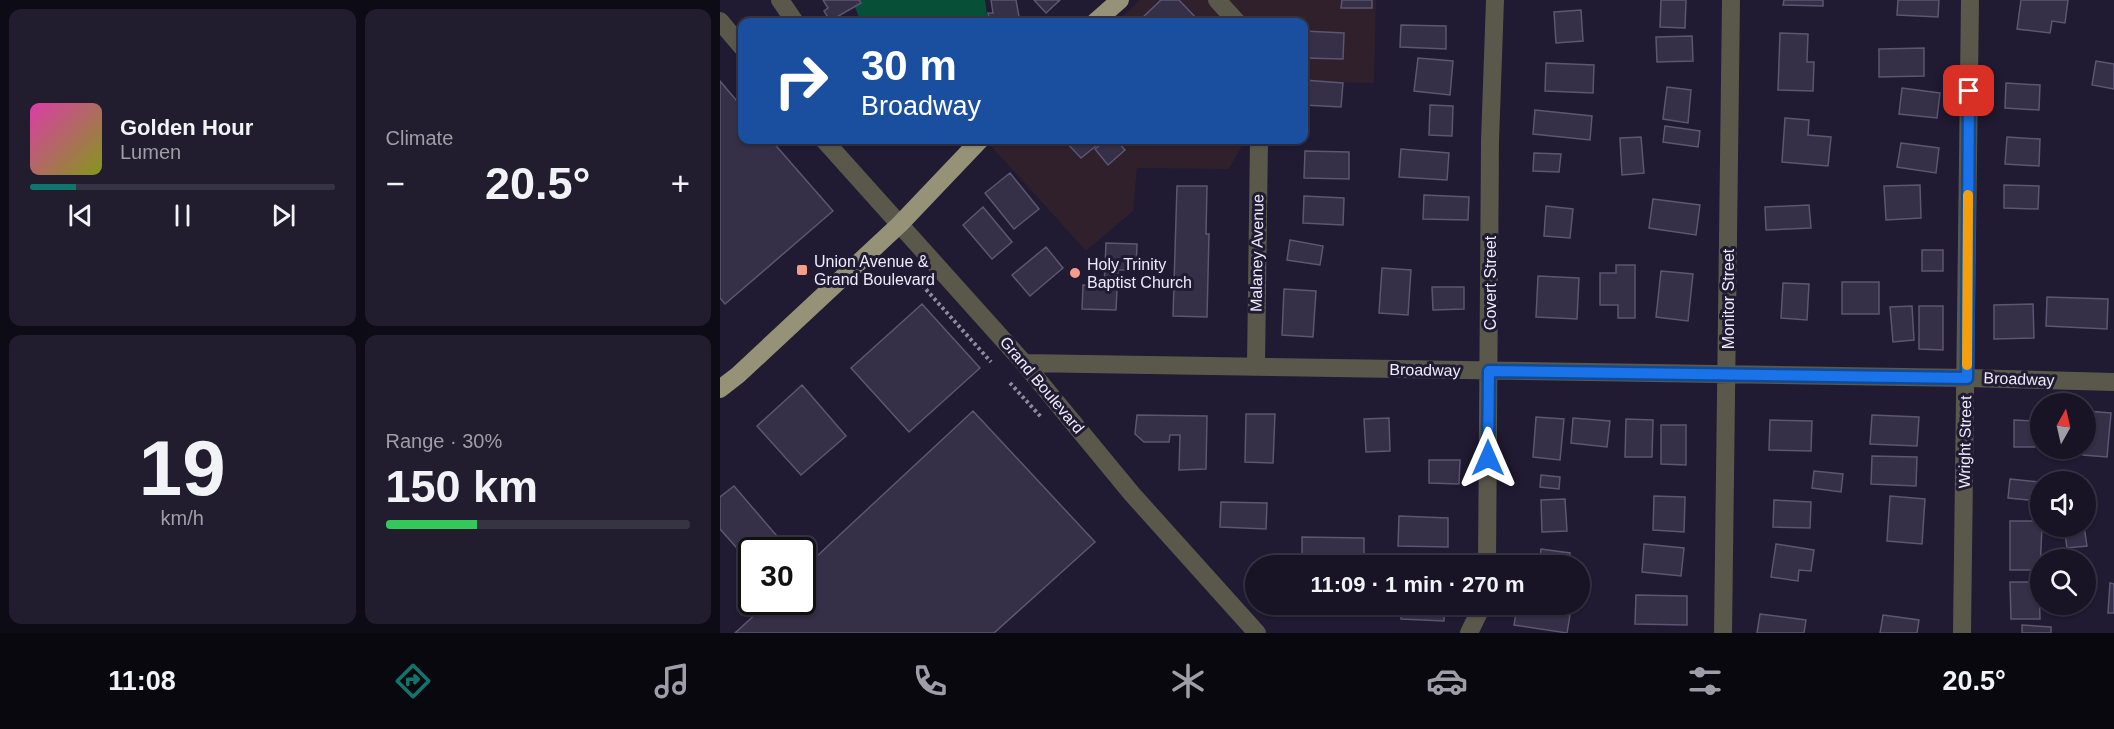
<!DOCTYPE html>
<html lang="en">
<head>
<meta charset="utf-8">
<style>
  :root { --surface:#181426; --page:#211d2e; --text:#f1f3f6; --muted:#9f9ea7; --line:#363343; --accent:#0f766e }
  body { margin:0; font-family:Arial,sans-serif; background:var(--page); color:var(--text); height:100vh; display:flex; flex-direction:column; font-size:22px; white-space:nowrap }
  * { box-sizing:border-box; margin:0 }
  p { font-size:20px; color:var(--muted) }
  .icon { flex:none; width:33px; height:33px; fill:none; stroke:currentColor; stroke-width:2; stroke-linecap:round; stroke-linejoin:round }
  .map { position:relative; flex:1; overflow:hidden }
  .sheet { display:flex; flex-direction:column; gap:9px; padding:9px; background:#0d0b15; width:720px }
  .sheet>* { flex:none }
  .hud { position:absolute; left:18px; top:18px; width:570px; height:126px; border-radius:12px; box-shadow:0 2px 4px #0004,0 0 0 2px var(--line); background:#1a4fa0; color:#fff; overflow:hidden }
  .needle { width:39px; rotate:8deg }
  .buttons { position:absolute; left:1310px; top:393px; display:grid; gap:12px }
  .buttons a { display:grid; place-items:center; width:66px; height:66px; border-radius:50%; background:var(--surface); box-shadow:0 2px 4px #0004,0 0 0 2px var(--line); font-size:30px }
  .speed { position:absolute; left:18px; top:537px; display:flex; gap:12px; font-size:30px; font-weight:700; text-align:center }
  .speed>* { display:grid; place-content:center; width:78px; height:78px; border-radius:50%; background:var(--surface); box-shadow:0 2px 4px #0004,0 0 0 2px var(--line); line-height:1 }
  .speed .limit { border:3px solid #111; border-radius:9px; background:#fff; color:#111 }
  .pin { position:absolute; display:grid; place-items:center; width:51px; height:51px; color:#fff; margin:-26px; border-radius:12px; box-shadow:0 3px 9px #0006 }
  .me { position:absolute; width:66px; margin:-33px; rotate:0deg; stroke-linejoin:round; filter:drop-shadow(0 0 4px #0008) }
  .turn { display:flex; align-items:center; gap:21px; height:126px; padding:0 24px; font-size:27px }
  .turn .icon { width:78px; height:78px; stroke-width:2.5 }
  .turn b { display:block; font-size:42px; line-height:51px }
  .big { font-size:45px; font-weight:700; line-height:1.1 }
  .sheet .card { flex:1; display:flex; flex-direction:column; justify-content:center; gap:9px; min-width:0; padding:0 21px; border-radius:12px; background:var(--page) }
  .sheet .dial { align-items:center; gap:0 }
  .dial b { font-size:78px; line-height:1 }
  .song { display:flex; align-items:center; gap:18px }
  .cover { width:72px; height:72px; border-radius:9px; background:linear-gradient(135deg,hsl(320 70% 55%),hsl(70 70% 35%)) }
  .played { height:6px; border-radius:3px; background:linear-gradient(90deg,var(--accent) 15%,var(--line) 15%) }
  .keys { display:flex; justify-content:space-around; direction:ltr }
  .heat { display:flex; justify-content:space-between; align-items:center; font-size:33px; direction:ltr }
  .charge { height:9px; border-radius:4px; background:linear-gradient(90deg,#34c759 30%,var(--line) 0) }
  .sheet .tiles { flex:1; display:grid; gap:9px; grid-template-columns:repeat(2,1fr) }
  .trip { position:absolute; left:525px; top:555px; width:345px; height:60px; border-radius:30px; background:var(--surface); box-shadow:0 2px 4px #0004,0 0 0 2px var(--line); font-weight:700; line-height:60px; text-align:center }
  .tabs { display:flex; height:96px; justify-content:space-around; align-items:center; background:#0a080f; color:var(--muted) }
  .tabs .icon { width:42px; height:42px }
  .tabs .on { color:var(--accent) }
  .tabs b { font-size:27px; color:var(--text) }
  main { display:flex; flex:1; min-height:0 }
  .map>svg:first-child { display:block }
</style>
</head>
<body>
<main>
<section class="sheet">
<div class="tiles">
<div class="card">
<div class="song"><i class="cover"></i><div><b>Golden Hour</b><p>Lumen</p></div></div>
<div class="played"></div>
<div class="keys"><svg class="icon" aria-label="previous" viewBox="0 0 24 24"><path d="M18 5L8 12l10 7zM5 5v14"/></svg><svg class="icon" aria-label="pause" viewBox="0 0 24 24"><path d="M8 5v14M16 5v14"/></svg><svg class="icon" aria-label="next" viewBox="0 0 24 24"><path d="M6 5l10 7-10 7zM19 5v14"/></svg></div>
</div>
<div class="card"><p>Climate</p>
<div class="heat"><a>−</a><b class="big">20.5°</b><a>+</a></div>
</div>
<div class="card dial"><b>19</b><p>km/h</p></div>
<div class="card"><p>Range · 30%</p><b class="big">150 km</b><div class="charge"></div></div>
</div>
</section>
<div class="map">
<svg width="1394" height="633" viewBox="0 0 1394 633">
  <rect width="100%" height="100%" fill="#201a32"/>
  <path fill="#2f202b" d="M 420,0 L 656,0 L 654,83 L 584,82 L 584,22 L 397,22 Z
    M 276,140 L 525,140 L 509,169 L 417,168 L 413,211 L 366,251 L 270,145 Z"/>
  <path fill="#074f37" d="M 132,0 L 265,0 L 268,22 L 141,22 Z"/>
  <path fill="#352f48" stroke="#5c5672" stroke-width="1.5" d="M 103,0 L 139,0 L 141,3 L 110,21 L 104,11 L 108,8 Z
    M 271,0 L 296,0 L 300,22 L 270,22 L 268,13 L 273,13 Z
    M 314,0 L 340,0 L 326,13 Z
    M 441,0 L 459,0 L 480,22 L 424,22 L 421,19 Z
    M 622,0 L 652,0 L 652,8 L 621,8 Z
    M 941,0 L 966,0 L 965,28 L 940,27 Z
    M 1064,0 L 1103,0 L 1103,6 L 1063,5 Z
    M 1178,0 L 1219,0 L 1218,17 L 1177,15 Z
    M 1301,0 L 1348,0 L 1345,23 L 1332,21 L 1330,33 L 1297,29 Z
    M 861,10 L 863,41 L 836,43 L 834,12 Z
    M 681,25 L 726,26 L 726,49 L 680,47 Z
    M 584,31 L 624,33 L 623,59 L 584,58 Z
    M 1060,33 L 1088,34 L 1087,62 L 1094,62 L 1093,91 L 1058,90 Z
    M 972,36 L 973,61 L 937,62 L 936,37 Z
    M 1204,48 L 1204,76 L 1159,77 L 1159,49 Z
    M 698,58 L 733,61 L 730,95 L 694,91 Z
    M 1376,61 L 1394,64 L 1394,89 L 1372,85 Z
    M 826,63 L 874,65 L 873,93 L 825,91 Z
    M 584,80 L 623,83 L 621,107 L 584,105 Z
    M 0,81 L 22,107 L 22,140 L 51,140 L 113,211 L 5,304 L 0,298 Z
    M 1286,83 L 1320,85 L 1319,110 L 1285,108 Z
    M 947,87 L 971,90 L 968,123 L 943,119 Z
    M 1182,88 L 1220,93 L 1217,118 L 1179,114 Z
    M 710,105 L 733,106 L 732,136 L 709,135 Z
    M 815,110 L 872,116 L 870,140 L 813,134 Z
    M 1065,118 L 1089,120 L 1088,135 L 1111,137 L 1108,166 L 1062,162 Z
    M 945,126 L 980,131 L 978,147 L 943,142 Z
    M 921,137 L 924,173 L 902,175 L 900,138 Z
    M 1287,137 L 1320,139 L 1319,166 L 1285,164 Z
    M 344,140 L 372,140 L 377,145 L 361,158 Z
    M 386,140 L 396,140 L 405,150 L 388,165 L 375,149 Z
    M 1181,143 L 1219,148 L 1216,173 L 1177,167 Z
    M 681,149 L 729,153 L 727,180 L 679,177 Z
    M 585,151 L 629,152 L 629,179 L 584,178 Z
    M 814,153 L 841,154 L 839,172 L 813,171 Z
    M 290,173 L 319,209 L 294,229 L 265,193 Z
    M 1200,185 L 1201,218 L 1166,220 L 1164,186 Z
    M 1284,185 L 1319,186 L 1318,209 L 1284,208 Z
    M 457,186 L 487,186 L 486,234 L 489,234 L 487,317 L 453,316 Z
    M 704,195 L 749,197 L 748,220 L 703,219 Z
    M 584,196 L 624,198 L 623,225 L 583,223 Z
    M 933,199 L 980,205 L 976,235 L 929,228 Z
    M 1089,205 L 1091,228 L 1046,230 L 1045,207 Z
    M 826,206 L 853,209 L 850,238 L 824,236 Z
    M 263,207 L 292,242 L 272,259 L 243,225 Z
    M 570,240 L 603,246 L 600,265 L 567,260 Z
    M 386,243 L 417,244 L 416,270 L 398,270 L 396,310 L 362,309 L 363,285 L 384,286 Z
    M 326,247 L 343,268 L 310,296 L 292,275 Z
    M 1202,250 L 1223,250 L 1223,271 L 1202,271 Z
    M 896,265 L 915,265 L 915,318 L 898,318 L 898,305 L 880,305 L 880,273 L 896,273 Z
    M 662,268 L 691,270 L 688,315 L 659,313 Z
    M 941,271 L 973,274 L 968,321 L 936,317 Z
    M 818,276 L 859,278 L 857,319 L 816,317 Z
    M 1122,282 L 1159,282 L 1159,314 L 1122,314 Z
    M 1063,283 L 1089,284 L 1087,320 L 1061,318 Z
    M 712,287 L 744,287 L 744,309 L 713,310 Z
    M 564,289 L 596,291 L 593,337 L 562,335 Z
    M 1327,297 L 1388,299 L 1387,329 L 1326,326 Z
    M 202,304 L 260,368 L 189,432 L 131,368 Z
    M 1313,304 L 1314,338 L 1274,339 L 1274,305 Z
    M 1192,306 L 1194,340 L 1173,342 L 1170,307 Z
    M 1199,306 L 1223,306 L 1223,350 L 1199,349 Z
    M 82,385 L 126,436 L 81,475 L 37,426 Z
    M 253,411 L 375,542 L 274,633 L 15,633 L 49,602 L 82,602 L 82,570 Z
    M 1367,411 L 1391,413 L 1387,457 L 1363,455 Z
    M 526,414 L 555,414 L 553,463 L 525,462 Z
    M 417,415 L 487,416 L 486,469 L 459,470 L 460,435 L 450,435 L 449,442 L 424,442 L 415,434 Z
    M 1152,415 L 1199,417 L 1197,446 L 1150,444 Z
    M 816,417 L 844,419 L 840,460 L 813,457 Z
    M 669,418 L 670,451 L 646,452 L 644,419 Z
    M 853,418 L 890,421 L 887,447 L 851,443 Z
    M 906,419 L 933,420 L 932,457 L 905,457 Z
    M 1050,420 L 1092,421 L 1091,451 L 1049,450 Z
    M 1294,420 L 1316,421 L 1315,447 L 1294,447 Z
    M 941,425 L 966,425 L 966,465 L 941,464 Z
    M 1152,456 L 1197,457 L 1196,486 L 1151,484 Z
    M 709,460 L 740,460 L 739,484 L 709,483 Z
    M 1094,471 L 1123,474 L 1121,492 L 1092,488 Z
    M 821,475 L 840,477 L 839,489 L 820,487 Z
    M 1290,479 L 1320,482 L 1320,501 L 1288,498 Z
    M 14,486 L 68,549 L 65,550 L 32,550 L 32,565 L 0,529 L 0,497 Z
    M 934,496 L 965,497 L 964,532 L 933,530 Z
    M 1170,496 L 1205,499 L 1202,544 L 1167,541 Z
    M 845,499 L 847,531 L 822,532 L 821,500 Z
    M 1054,500 L 1091,502 L 1090,528 L 1053,527 Z
    M 501,502 L 547,503 L 546,529 L 500,527 Z
    M 679,516 L 728,518 L 728,547 L 678,546 Z
    M 1290,521 L 1320,521 L 1320,526 L 1322,526 L 1320,570 L 1290,570 Z
    M 1344,526 L 1364,526 L 1367,546 L 1347,548 Z
    M 582,537 L 644,538 L 644,566 L 582,566 Z
    M 924,544 L 964,548 L 961,576 L 922,572 Z
    M 1056,544 L 1094,550 L 1091,571 L 1079,570 L 1078,581 L 1051,577 Z
    M 821,549 L 850,553 L 848,566 L 819,566 Z
    M 1290,582 L 1319,582 L 1320,619 L 1291,619 Z
    M 1390,583 L 1394,584 L 1394,613 L 1388,613 Z
    M 916,595 L 967,596 L 967,625 L 915,624 Z
    M 682,604 L 725,604 L 724,621 L 681,619 Z
    M 797,607 L 850,615 L 847,633 L 794,625 Z
    M 1040,614 L 1086,620 L 1084,633 L 1037,633 Z
    M 1163,615 L 1199,620 L 1197,633 L 1160,633 Z
    M 1302,625 L 1331,627 L 1331,633 L 1302,633 Z"/>
  <g fill="none" stroke-linecap="round" stroke-linejoin="round">
    <path stroke="#8f8b9f" stroke-width="4" stroke-dasharray="3 3" stroke-linecap="butt" d="M 194,276 L 271,362
      M 290,383 L 322,418"/>
    <path stroke="#5a584b" stroke-width="18" d="M 60,0 L 75,22
      M 497,0 L 517,22
      M 0,21 L 22,47
      M 104,140 L 304,363 L 412,494 L 537,633
      M 304,363 L 1247,378 L 1394,382
      M 536,366 L 539,140
      M 767,566 L 770,141 L 775,0
      M 749,633 L 763,604
      M 1003,633 L 1011,0
      M 1242,633 L 1250,0"/>
    <path stroke="#959277" stroke-width="18" d="M 375,22 L 400,0
      M 0,389 L 18,375 L 180,224 L 260,140"/>
  </g>
  <g fill="none" stroke-linecap="round" stroke-linejoin="round">
    <g stroke="#114b97" stroke-width="15">
      <path id="route" d="M 768,458 L 769,371 L 1247,378 L 1249,91"/>
    </g>
    <use href="#route" stroke="#1a73e8" stroke-width="10"/>
    <path stroke="#f59e0b" stroke-width="10" d="M 1247,365 L 1248,195"/>
  </g>
  <g fill="#f49e88" stroke="#201a32" stroke-width="2">
    <rect x="76" y="264" width="12" height="12" rx="3"/>
    <circle cx="355" cy="273" r="6"/>
  </g>
  <g text-anchor="middle" dominant-baseline="central" stroke-width="6" stroke-linejoin="round" paint-order="stroke">
    <g font-size="16" fill="#eeebfc" stroke="#201a32">
      <text transform="translate(537 253) rotate(-89)">Malaney Avenue</text>
      <text transform="translate(770 283) rotate(-90)">Covert Street</text>
      <text transform="translate(1008 299) rotate(-90)">Monitor Street</text>
      <text transform="translate(705 370) rotate(1)">Broadway</text>
      <text transform="translate(1299 379) rotate(2)">Broadway</text>
      <text transform="translate(322 385) rotate(50)">Grand Boulevard</text>
      <text transform="translate(1245 442) rotate(-89)">Wright Street</text>
    </g>
    <g font-size="16" fill="#eeebfc" stroke="#201a32" text-anchor="start">
      <text x="94" y="261">Union Avenue &amp;<tspan x="94" dy="18">Grand Boulevard</tspan></text>
      <text x="367" y="264">Holy Trinity<tspan x="367" dy="18">Baptist Church</tspan></text>
    </g>
  </g>
</svg>
<div class="buttons">
<a><svg class="needle" viewBox="-14 -14 28 28"><path d="M0-13l5 13h-10z" fill="#e53935"/><path d="M0 13l5-13h-10z" fill="#9f9ea7"/></svg></a>
<a><svg class="icon" aria-label="sound" viewBox="0 0 24 24"><path d="M4 9h4l5-4v14l-5-4H4zM17 9q2 3 0 6"/></svg></a>
<a><svg class="icon" aria-label="search" viewBox="0 0 24 24"><circle cx="10" cy="10" r="6"/><path d="M15 15l6 6"/></svg></a>
</div>
<div class="speed"><div class="limit">30</div></div>
<div class="pin" style="left:1249px;top:91px;background:#d93025"><svg class="icon" aria-label="arrive" viewBox="0 0 24 24"><path d="M6 21V4h12l-3 4 3 4H6"/></svg></div>
<svg class="me" style="left:768px;top:458px" viewBox="-20 -20 40 40"><path d="M0-17L14 15 0 8-14 15z" fill="#1a73e8" stroke="#fff" stroke-width="4"/></svg>
<div class="trip">11:09 · 1 min · 270 m</div>
<div class="hud">
<div class="turn"><svg class="icon" aria-label="right" viewBox="0 0 24 24"><path d="M7 20v-9h11M14 6l5 5-5 5"/></svg><div><b>30 m</b>Broadway</div></div>
</div>
</div>
</main>
<nav class="tabs">
<b>11:08</b>
<svg class="icon on" aria-label="directions" viewBox="0 0 24 24"><path d="M12 3l9 9-9 9-9-9zM9 14v-3h6M13 9l2 2-2 2"/></svg>
<svg class="icon" aria-label="music" viewBox="0 0 24 24"><path d="M9 18V5l10-2v13"/><circle cx="6" cy="18" r="3"/><circle cx="16" cy="16" r="3"/></svg>
<svg class="icon" aria-label="phone" viewBox="0 0 24 24"><path d="M5 4h4l2 5-3 2q2 4 5 5l2-3 5 2v4C11 20 4 13 5 4z"/></svg>
<svg class="icon" aria-label="climate" viewBox="0 0 24 24"><path d="M12 3v18M4 7l16 10M4 17L20 7"/></svg>
<svg class="icon" aria-label="car" viewBox="0 0 24 24"><path d="M5 17H2v-5l4-1 3-4h7l3 4 3 1v5h-3M9 17h6M6 11h13"/><circle cx="7" cy="17" r="2"/><circle cx="17" cy="17" r="2"/></svg>
<svg class="icon" aria-label="filters" viewBox="0 0 24 24"><path d="M4 7h16M4 17h16"/><circle cx="9" cy="7" r="2"/><circle cx="15" cy="17" r="2"/></svg>
<b>20.5°</b>
</nav>
</body>
</html>
